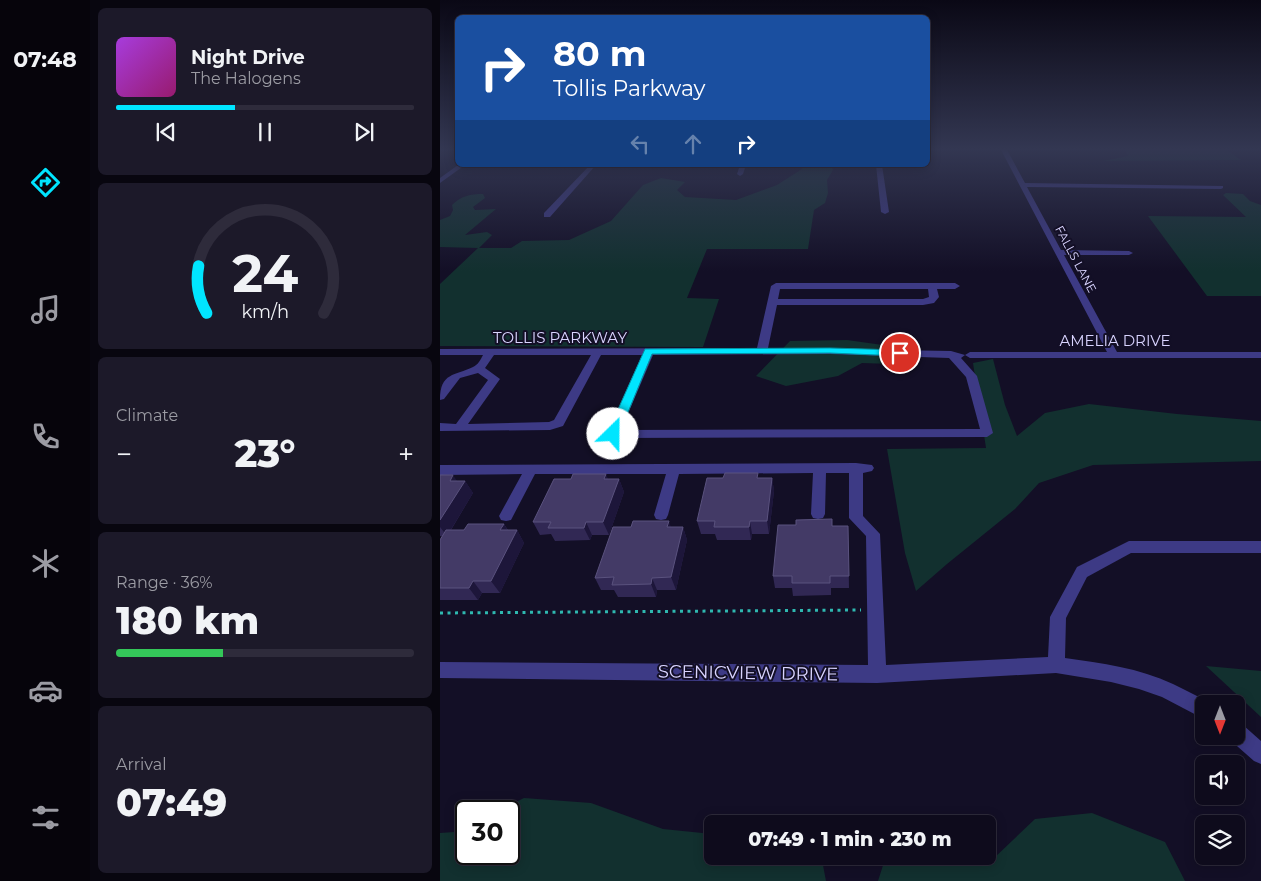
<!DOCTYPE html>
<html lang="en">
<head>
<meta charset="utf-8">
<style>
  :root { --surface:#0e0b1c; --page:#1c1929; --text:#f1f3f6; --muted:#9b9ba3; --line:#2e2b3b; --accent:#00e5ff }
  body { margin:0; font-family:Montserrat,sans-serif; background:var(--page); color:var(--text); height:100vh; display:flex; flex-direction:column; font-size:19px; white-space:nowrap }
  * { box-sizing:border-box; margin:0 }
  p { font-size:16px; color:var(--muted) }
  .icon { flex:none; width:28px; height:28px; fill:none; stroke:currentColor; stroke-width:2; stroke-linecap:round; stroke-linejoin:round }
  .map { position:relative; flex:1; overflow:hidden }
  .panel { display:flex; flex-direction:column; gap:8px; padding:8px; background:#08060f; width:350px }
  .panel>* { flex:none }
  .hud { position:absolute; left:15px; top:15px; width:475px; height:152px; border-radius:8px; box-shadow:0 2px 12px #0003,0 0 0 1px var(--line); background:#1a4fa0; color:#fff; overflow:hidden }
  .needle { width:32px; rotate:180deg }
  .tools { position:absolute; left:755px; top:695px; display:grid; gap:10px }
  .tools a { display:grid; place-items:center; width:50px; height:50px; border-radius:8px; background:var(--surface); box-shadow:0 2px 12px #0003,0 0 0 1px var(--line); font-size:25px }
  .speed { position:absolute; left:15px; top:800px; display:flex; gap:10px; font-size:25px; font-weight:700; text-align:center }
  .speed>* { display:grid; place-content:center; width:65px; height:65px; border-radius:50%; background:var(--surface); box-shadow:0 2px 12px #0003,0 0 0 1px var(--line); line-height:1 }
  .speed .limit { border:2px solid #111; border-radius:8px; background:#fff; color:#111 }
  .pin { position:absolute; display:grid; place-items:center; width:42px; height:42px; color:#fff; margin:-21px; border:2px solid #fff; border-radius:50%; box-shadow:0 1px 5px #0007 }
  .me { position:absolute; width:55px; margin:-28px; rotate:23deg; stroke-linejoin:round; filter:drop-shadow(0 0 4px #0008) }
  .turn { display:flex; align-items:center; gap:18px; height:105px; padding:0 15px; font-size:22px }
  .turn .icon { width:65px; height:65px; stroke-width:2.5 }
  .turn b { display:block; font-size:35px; line-height:42px }
  .lanes { display:flex; align-items:center; height:48px; padding:0 15px; background:#0003; justify-content:center; gap:25px; direction:ltr }
  .lanes .off { opacity:.35 }
  .big { font-size:38px; font-weight:800; line-height:1.1 }
  .panel .tile { flex:1; display:flex; flex-direction:column; justify-content:center; gap:8px; min-width:0; padding:0 18px; border-radius:8px; background:var(--page) }
  .panel .dial { align-items:center; gap:0 }
  .dial svg { height:130px; overflow:visible; fill:none; stroke:var(--line); stroke-width:7; stroke-linecap:round; text-anchor:middle }
  .dial text { fill:var(--text); stroke:none }
  .song { display:flex; align-items:center; gap:15px }
  .cover { width:60px; height:60px; border-radius:8px; background:linear-gradient(135deg,hsl(280 70% 55%),hsl(320 70% 35%)) }
  .played { height:5px; border-radius:2px; background:linear-gradient(90deg,var(--accent) 40%,var(--line) 40%) }
  .keys { display:flex; justify-content:space-around; direction:ltr }
  .heat { display:flex; justify-content:space-between; align-items:center; font-size:28px; direction:ltr }
  .charge { height:8px; border-radius:4px; background:linear-gradient(90deg,#34c759 36%,var(--line) 0) }
  .trip { position:absolute; left:264px; top:815px; width:292px; height:50px; border-radius:8px; background:var(--surface); box-shadow:0 2px 12px #0003,0 0 0 1px var(--line); font-weight:800; line-height:50px; text-align:center }
  main { display:flex; flex:1; min-height:0 }
  .tab-bar { display:flex; flex-direction:column; width:90px; justify-content:space-around; align-items:center; background:#06040b; color:var(--muted) }
  .tab-bar .icon { width:35px; height:35px }
  .tab-bar .current { color:var(--accent) }
  .tab-bar b { font-size:22px; color:var(--text) }
  .map>svg:first-child { display:block }
</style>
</head>
<body>
<main>
<nav class="tab-bar">
<b>07:48</b>
<svg class="icon current" aria-label="directions" viewBox="0 0 24 24"><path d="M12 3l9 9-9 9-9-9zM9 14v-3h6M13 9l2 2-2 2"/></svg>
<svg class="icon" aria-label="music" viewBox="0 0 24 24"><path d="M9 18V5l10-2v13"/><circle cx="6" cy="18" r="3"/><circle cx="16" cy="16" r="3"/></svg>
<svg class="icon" aria-label="phone" viewBox="0 0 24 24"><path d="M5 4h4l2 5-3 2q2 4 5 5l2-3 5 2v4C11 20 4 13 5 4z"/></svg>
<svg class="icon" aria-label="climate" viewBox="0 0 24 24"><path d="M12 3v18M4 7l16 10M4 17L20 7"/></svg>
<svg class="icon" aria-label="car" viewBox="0 0 24 24"><path d="M5 17H2v-5l4-1 3-4h7l3 4 3 1v5h-3M9 17h6M6 11h13"/><circle cx="7" cy="17" r="2"/><circle cx="17" cy="17" r="2"/></svg>
<svg class="icon" aria-label="filters" viewBox="0 0 24 24"><path d="M4 7h16M4 17h16"/><circle cx="9" cy="7" r="2"/><circle cx="15" cy="17" r="2"/></svg>
</nav>
<section class="panel">
<div class="tile">
<div class="song"><i class="cover"></i><div><b>Night Drive</b><p>The Halogens</p></div></div>
<div class="played"></div>
<div class="keys"><svg class="icon" aria-label="previous" viewBox="0 0 24 24"><path d="M18 5L8 12l10 7zM5 5v14"/></svg><svg class="icon" aria-label="pause" viewBox="0 0 24 24"><path d="M8 5v14M16 5v14"/></svg><svg class="icon" aria-label="next" viewBox="0 0 24 24"><path d="M6 5l10 7-10 7zM19 5v14"/></svg></div>
</div>
<div class="tile dial"><svg viewBox="0 0 100 80">
<path d="M14 69A42 42 0 1 1 86 69"/>
<path d="M14 69A42 42 0 0 1 9 40" stroke="#00e5ff"/>
<text x="50" y="56" font-size="32" font-weight="700">24</text>
<text x="50" y="72" font-size="11">km/h</text>
</svg></div>
<div class="tile"><p>Climate</p>
<div class="heat"><a>−</a><b class="big">23°</b><a>+</a></div>
</div>
<div class="tile"><p>Range · 36%</p><b class="big">180 km</b><div class="charge"></div></div>
<div class="tile"><p>Arrival</p><b class="big">07:49</b></div>
</section>
<div class="map">
<svg width="821" height="881" viewBox="0 0 821 881">
  <rect width="100%" height="100%" fill="#130f26"/>
  <path fill="#12302f" d="M 675,148 L 784,148 L 801,160 L 663,161 L 688,156 L 686,151 Z
    M 360,165 L 391,165 L 393,170 L 387,180 L 388,193 L 385,203 L 374,210 L 368,249 L 267,249 L 247,298 L 279,299 L 263,347 L 0,346 L 0,284 L 38,248 L 0,247 L 0,220 L 10,216 L 13,210 L 12,205 C 21,196 30,194 43,194 L 45,198 L 33,207 L 35,210 L 56,209 L 25,235 L 47,232 L 52,235 L 39,248 L 71,248 L 82,241 L 129,240 L 171,221 L 203,185 L 221,178 L 245,182 L 237,190 L 245,197 L 296,200 L 337,185 L 362,169 Z
    M 786,193 L 803,194 L 810,201 L 821,205 L 821,296 L 767,296 L 708,216 L 806,217 L 783,195 Z
    M 407,340 L 457,347 L 451,364 L 422,363 L 398,376 L 346,386 L 316,376 L 350,341 Z
    M 553,359 L 565,405 L 577,436 L 605,413 L 649,404 L 737,414 L 821,421 L 821,461 L 653,465 L 599,483 L 575,509 L 507,564 L 476,591 L 465,553 L 447,449 L 546,448 L 533,363 Z
    M 766,666 L 821,671 L 821,717 Z
    M 84,798 L 151,803 L 223,829 L 272,834 L 272,856 L 368,856 L 382,860 L 386,881 L 0,881 L 0,833 L 14,832 L 26,826 L 26,854 L 69,854 L 69,811 L 58,811 Z
    M 652,813 L 725,842 L 745,881 L 438,881 L 446,856 L 480,856 L 486,866 L 553,859 L 595,819 Z"/>
  <g fill="none" stroke-linecap="round" stroke-linejoin="round">
    <path stroke="#2fb8b0" stroke-width="3" stroke-dasharray="3 4.5" stroke-linecap="butt" d="M 0,613 L 421,610"/>
    <path fill="#3d3a85" fill-rule="evenodd" d="M 560,148 L 566,148 L 585,183 L 783,186 L 783,188 L 781,189 L 587,187 L 621,250 L 689,251 L 693,253 L 689,255 L 624,255 L 677,352 L 821,352 L 821,358 L 530,358 L 525,355 L 521,358 L 537,376 L 553,433 L 547,437 L 173,438 L 167,434 L 202,355 L 161,355 L 123,426 L 110,430 L 0,431 L 0,423 L 16,424 L 48,380 L 38,373 L 20,378 L 4,399 L 0,400 C 0,372 15,376 33,367 C 38,365 41,359 43,355 L 0,355 L 0,349 L 317,348 L 331,286 L 336,283 L 515,283 L 520,286 L 515,289 L 497,289 L 499,297 L 494,303 L 483,305 L 337,305 L 328,348 L 511,351 L 525,355 L 530,352 L 667,352 ZM 340,289 L 488,289 L 489,297 L 483,299 L 338,299 ZM 390,354 L 509,358 L 526,377 L 540,429 L 181,430 L 213,355 ZM 54,355 L 151,355 L 114,420 L 109,422 L 28,424 L 60,379 L 45,368 Z
      M 18,165 L 25,165 L 0,183 L 0,178 Z
      M 150,165 L 156,165 L 110,217 L 104,217 L 104,213 Z
      M 300,165 L 306,165 L 303,174 L 300,176 L 297,174 Z
      M 436,165 L 442,165 L 449,212 L 445,214 L 441,212 Z
      M 416,463 L 432,465 L 434,468 L 432,471 L 423,473 L 423,516 L 440,534 L 446,665 L 608,657 L 610,617 L 637,567 L 689,541 L 821,541 L 821,553 L 691,553 L 647,577 L 626,618 L 625,658 C 662,663 699,668 733,684 C 746,690 758,697 771,703 L 764,704 L 764,719 L 722,697 L 699,689 L 671,682 L 616,673 L 437,683 L 0,678 L 0,662 L 428,665 L 426,536 L 409,518 L 409,473 L 386,473 L 385,514 L 383,518 L 378,519 L 373,518 L 371,514 L 373,473 L 239,474 L 228,515 L 226,519 L 221,520 L 216,519 L 214,515 L 226,474 L 95,474 L 71,520 L 66,521 L 61,520 L 59,516 L 82,474 L 0,475 L 0,465 Z
      M 796,723 L 803,725 L 821,741 L 821,764 L 814,761 L 789,739 L 788,736 L 796,736 Z"/>
  </g>
  <path fill="#312854" d="M 0,475 L 17,481 L 25,481 L 33,493 L 11,530 L 24,530 L 64,524 L 68,530 L 77,530 L 84,543 L 60,593 L 42,593 L 38,600 L 0,600 L 0,540 L 2,536 L 0,536 Z
    M 318,478 L 332,478 L 334,491 L 329,534 L 312,534 L 311,540 L 277,540 L 275,534 L 261,534 L 257,521 Z
    M 168,479 L 179,479 L 184,492 L 169,535 L 152,535 L 150,540 L 115,541 L 111,534 L 100,535 L 93,522 Z
    M 392,526 L 408,526 L 409,588 L 391,588 L 391,595 L 353,596 L 352,588 L 335,588 L 333,576 Z
    M 231,527 L 243,527 L 247,540 L 236,590 L 217,590 L 216,597 L 178,597 L 174,590 L 161,590 L 155,578 Z"/>
  <path fill="#1d163a" d="M 166,474 L 171,486 L 164,479 Z
    M 13,475 L 21,487 L 25,481 L 33,493 L 7,536 L 0,527 L 0,520 L 10,481 Z
    M 332,478 L 334,491 L 329,534 L 327,521 Z
    M 179,479 L 184,492 L 169,535 L 163,522 Z
    M 229,521 L 233,534 L 227,527 Z
    M 310,521 L 312,534 L 311,540 L 309,527 Z
    M 146,522 L 152,535 L 150,540 L 144,528 Z
    M 64,524 L 71,536 L 60,530 Z
    M 243,527 L 247,540 L 236,590 L 231,577 Z
    M 77,530 L 84,543 L 60,593 L 51,581 Z
    M 212,578 L 217,590 L 216,597 L 211,584 Z
    M 33,581 L 42,593 L 38,600 L 29,588 Z"/>
  <path fill="#433a66" stroke="#5a527e" d="M 285,473 L 318,473 L 317,478 L 332,478 L 327,521 L 310,521 L 309,527 L 274,527 L 275,521 L 257,521 L 267,478 L 283,478 Z
    M 133,474 L 166,474 L 164,479 L 179,479 L 163,522 L 146,522 L 144,528 L 108,528 L 111,522 L 93,522 L 114,479 L 131,479 Z
    M 0,475 L 13,475 L 10,481 L 25,481 L 0,520 Z
    M 392,519 L 392,526 L 408,526 L 409,576 L 390,576 L 390,583 L 352,583 L 352,576 L 333,576 L 338,525 L 356,525 L 356,520 Z
    M 193,521 L 229,521 L 227,527 L 243,527 L 231,577 L 212,578 L 211,584 L 172,585 L 174,577 L 155,578 L 173,527 L 191,527 Z
    M 28,524 L 64,524 L 60,530 L 77,530 L 51,581 L 33,581 L 29,588 L 0,588 L 0,540 L 6,530 L 24,530 Z"/>
  <linearGradient id="sky" x2="0" y2="1"><stop stop-color="#0a0815"/><stop offset="0.55" stop-color="#333752"/><stop offset="1" stop-color="#333752" stop-opacity="0"/></linearGradient>
  <rect width="821" height="271" fill="url(#sky)"/>
  <path fill="#00e5ff" stroke="#0095a6" d="M 390,348 L 460,350 L 464,353 L 460,356 L 390,353 L 212,354 L 179,434 L 173,438 L 167,434 L 205,349 Z"/>
  <g text-anchor="middle" dominant-baseline="central" stroke-width="4" stroke-linejoin="round" paint-order="stroke">
    <g font-size="12" fill="#d9d4ff" stroke="#130f26">
      <text transform="translate(636 259) rotate(62)">FALLS LANE</text>
    </g>
    <g font-size="15" fill="#d9d4ff" stroke="#130f26">
      <text x="120" y="337">TOLLIS PARKWAY</text>
      <text x="675" y="340">AMELIA DRIVE</text>
    </g>
    <g font-size="18" fill="#d9d4ff" stroke="#130f26">
      <text transform="translate(308 673) rotate(1)">SCENICVIEW DRIVE</text>
    </g>
  </g>
</svg>
<div class="tools">
<a><svg class="needle" viewBox="-14 -14 28 28"><path d="M0-13l5 13h-10z" fill="#e53935"/><path d="M0 13l5-13h-10z" fill="#9b9ba3"/></svg></a>
<a><svg class="icon" aria-label="sound" viewBox="0 0 24 24"><path d="M4 9h4l5-4v14l-5-4H4zM17 9q2 3 0 6"/></svg></a>
<a><svg class="icon" aria-label="layers" viewBox="0 0 24 24"><path d="M12 4l9 5-9 5-9-5zM3 14l9 5 9-5"/></svg></a>
</div>
<div class="speed"><div class="limit">30</div></div>
<div class="pin" style="left:460px;top:353px;background:#d93025"><svg class="icon" aria-label="arrive" viewBox="0 0 24 24"><path d="M6 21V4h12l-3 4 3 4H6"/></svg></div>
<svg class="me" style="left:173px;top:434px" viewBox="-20 -20 40 40"><circle r="19" fill="#fff"/><path d="M0-13L10 11 0 6-10 11z" fill="#00e5ff"/></svg>
<div class="trip">07:49 · 1 min · 230 m</div>
<div class="hud">
<div class="turn"><svg class="icon" aria-label="right" viewBox="0 0 24 24"><path d="M7 20v-9h11M14 6l5 5-5 5"/></svg><div><b>80 m</b>Tollis Parkway</div></div>
<div class="lanes"><svg class="icon off" aria-label="left" viewBox="0 0 24 24"><path d="M17 20v-9H6M10 6l-5 5 5 5"/></svg><svg class="icon off" aria-label="ahead" viewBox="0 0 24 24"><path d="M12 20V5M6 11l6-6 6 6"/></svg><svg class="icon" aria-label="right" viewBox="0 0 24 24"><path d="M7 20v-9h11M14 6l5 5-5 5"/></svg></div>
</div>
</div>
</main>
</body>
</html>
